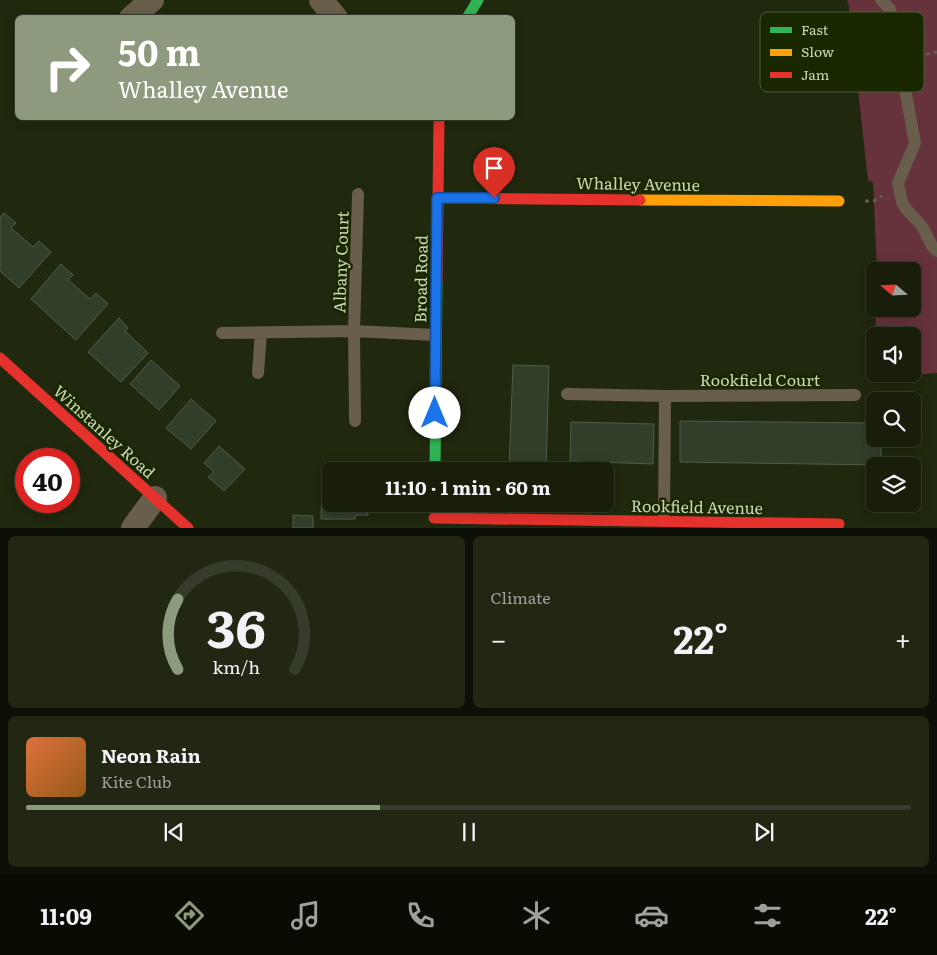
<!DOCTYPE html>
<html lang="en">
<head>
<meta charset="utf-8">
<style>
  :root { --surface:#181e0a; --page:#212713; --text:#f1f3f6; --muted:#9fa29c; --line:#363c2b; --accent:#8e9a7d }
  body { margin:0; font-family:Literata,serif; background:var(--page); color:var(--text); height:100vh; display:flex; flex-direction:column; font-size:19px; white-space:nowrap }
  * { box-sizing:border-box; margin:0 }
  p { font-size:16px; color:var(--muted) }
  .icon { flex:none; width:28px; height:28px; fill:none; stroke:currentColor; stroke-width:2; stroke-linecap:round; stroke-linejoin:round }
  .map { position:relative; height:528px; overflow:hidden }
  .details { display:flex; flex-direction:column; gap:8px; padding:8px; background:#0d1006; flex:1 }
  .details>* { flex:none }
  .banner { position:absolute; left:15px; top:15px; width:500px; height:105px; border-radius:8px; box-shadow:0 2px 12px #0003,0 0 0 1px var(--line); background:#8e9a7d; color:#fff; overflow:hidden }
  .needle { width:32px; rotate:289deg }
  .controls { position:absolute; left:866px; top:262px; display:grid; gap:10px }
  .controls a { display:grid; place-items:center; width:55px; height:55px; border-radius:8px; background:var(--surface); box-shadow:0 2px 12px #0003,0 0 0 1px var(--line); font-size:25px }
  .speed { position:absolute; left:15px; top:448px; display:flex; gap:10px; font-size:25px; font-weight:700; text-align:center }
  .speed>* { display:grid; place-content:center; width:65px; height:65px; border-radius:50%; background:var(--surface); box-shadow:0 2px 12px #0003,0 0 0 1px var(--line); line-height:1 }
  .speed .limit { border:8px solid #d22; background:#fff; color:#111 }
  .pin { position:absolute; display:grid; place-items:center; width:42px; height:42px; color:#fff; margin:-51px -21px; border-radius:50% 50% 50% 0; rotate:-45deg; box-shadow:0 0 5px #0007 }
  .pin .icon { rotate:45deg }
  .me { position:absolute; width:55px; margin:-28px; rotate:0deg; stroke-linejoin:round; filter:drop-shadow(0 0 4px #0008) }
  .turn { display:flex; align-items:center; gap:18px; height:105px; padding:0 20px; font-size:22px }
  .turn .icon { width:65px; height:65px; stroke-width:2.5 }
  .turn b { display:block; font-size:35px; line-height:42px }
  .big { font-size:38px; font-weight:700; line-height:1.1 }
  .details .tile { flex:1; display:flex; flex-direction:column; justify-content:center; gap:8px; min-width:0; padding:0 18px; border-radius:8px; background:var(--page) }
  .details .dial { align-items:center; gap:0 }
  .dial svg { height:130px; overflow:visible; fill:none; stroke:var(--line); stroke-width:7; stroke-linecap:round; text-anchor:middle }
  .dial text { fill:var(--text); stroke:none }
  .song { display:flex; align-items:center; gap:15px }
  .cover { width:60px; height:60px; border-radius:8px; background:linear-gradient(135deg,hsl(20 70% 55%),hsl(30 70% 35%)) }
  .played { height:5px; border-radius:2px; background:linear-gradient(90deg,var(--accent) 40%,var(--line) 40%) }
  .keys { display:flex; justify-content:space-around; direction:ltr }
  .heat { display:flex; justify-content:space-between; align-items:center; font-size:28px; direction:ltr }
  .details .tiles { flex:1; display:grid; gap:8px; grid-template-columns:1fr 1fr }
  .tile:last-child { grid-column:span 2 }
  .trip { position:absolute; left:322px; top:462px; width:292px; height:50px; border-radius:8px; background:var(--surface); box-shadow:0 2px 12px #0003,0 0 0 1px var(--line); font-weight:700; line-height:50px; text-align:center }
  .menu { display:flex; height:80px; justify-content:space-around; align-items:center; background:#0a0c04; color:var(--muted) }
  .menu .icon { width:35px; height:35px }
  .menu .active { color:var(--accent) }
  .menu b { font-size:22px; color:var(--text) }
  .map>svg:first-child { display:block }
</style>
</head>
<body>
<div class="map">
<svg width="937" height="528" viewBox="0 0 937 528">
  <rect width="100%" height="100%" fill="#20280e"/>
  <path fill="#66323b" d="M 847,0 L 937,0 L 937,373 L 887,378 L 885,374 L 912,374 L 912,336 L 876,336 L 875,310 L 912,309 L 912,271 L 877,271 L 873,182 L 868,181 L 849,7 Z"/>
  <path fill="#313e2a" stroke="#505d49" d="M 4,213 L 16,223 L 11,228 L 33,247 L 39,241 L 51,252 L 19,288 L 0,271 L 0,217 Z
    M 61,264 L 73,275 L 68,280 L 90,299 L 96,293 L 108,304 L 76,340 L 31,299 Z
    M 119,318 L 128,328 L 125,331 L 148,353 L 121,382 L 88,352 Z
    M 151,360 L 180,386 L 159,410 L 130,384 Z
    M 513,365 L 549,366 L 546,469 L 509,468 Z
    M 191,399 L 216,421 L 191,449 L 166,428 Z
    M 680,421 L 875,423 L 875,439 L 881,439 L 881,465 L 680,462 Z
    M 571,422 L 654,424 L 653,464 L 570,461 Z
    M 219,446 L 245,469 L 224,491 L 208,477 L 214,472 L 204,463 Z
    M 322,482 L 331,482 L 331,504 L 368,504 L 368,515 L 355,515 L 355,519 L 321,519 Z
    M 293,515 L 313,516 L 313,528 L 293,528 Z"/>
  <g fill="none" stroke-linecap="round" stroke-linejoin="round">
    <path stroke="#635e4e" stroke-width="3" stroke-dasharray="4 4" stroke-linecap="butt" d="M 918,56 L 937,52
      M 865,201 L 874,201 L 882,196"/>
    <path stroke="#695d4b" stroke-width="12" d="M 881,0 L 890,9 L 915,143 L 898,183 L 902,202 L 906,209 L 922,226 L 932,246 L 937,251
      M 222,333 L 354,331 L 435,335
      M 258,373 L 261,333
      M 567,394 L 665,396 L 855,395
      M 355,421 L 354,331 L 358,194
      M 664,521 L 665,396"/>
    <path stroke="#695d4b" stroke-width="24" d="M 321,0 L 336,18
      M 131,18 L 152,0
      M 133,528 L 155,498"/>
    <path stroke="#30b455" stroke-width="11" d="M 467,18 L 478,0
      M 435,471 L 437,282"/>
    <path stroke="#ff9f0a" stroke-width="11" d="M 640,200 L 839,201"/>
    <path stroke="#e5322d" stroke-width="11" d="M 437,198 L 640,200
      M 437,282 L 439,118
      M 0,358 L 188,528
      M 434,518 L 839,524"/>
  </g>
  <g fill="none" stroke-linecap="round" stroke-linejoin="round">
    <g stroke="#114b97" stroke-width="12">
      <path id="route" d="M 435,413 L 437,198 L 494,198"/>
    </g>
    <use href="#route" stroke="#1a73e8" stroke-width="9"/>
  </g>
  <g text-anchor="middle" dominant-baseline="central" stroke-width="5" stroke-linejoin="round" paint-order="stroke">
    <g font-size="16" fill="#cad7b9" stroke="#1a2800">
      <text transform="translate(638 183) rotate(1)">Whalley Avenue</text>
      <text transform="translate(340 262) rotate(-88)">Albany Court</text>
      <text transform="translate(420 279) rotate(-89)">Broad Road</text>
      <text x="760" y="379">Rookfield Court</text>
      <text transform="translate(105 431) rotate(42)">Winstanley Road</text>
      <text transform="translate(697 506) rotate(1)">Rookfield Avenue</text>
    </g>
  </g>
  <rect x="760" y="12" width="164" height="80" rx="8" fill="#1a2800" stroke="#4f5d38" stroke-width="1"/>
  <rect x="770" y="27" width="22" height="6" fill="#30b455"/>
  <rect x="770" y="49" width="22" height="7" fill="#ff9f0a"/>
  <rect x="770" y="72" width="22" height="6" fill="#e5322d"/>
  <g font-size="14" fill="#cad7b9">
    <text x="801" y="35">Fast</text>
    <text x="801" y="57">Slow</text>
    <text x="801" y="80">Jam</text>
  </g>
</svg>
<div class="controls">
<a><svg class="needle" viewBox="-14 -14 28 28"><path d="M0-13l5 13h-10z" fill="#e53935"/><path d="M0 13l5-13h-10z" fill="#9fa29c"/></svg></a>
<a><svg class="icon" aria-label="sound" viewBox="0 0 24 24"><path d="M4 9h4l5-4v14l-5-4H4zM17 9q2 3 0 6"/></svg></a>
<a><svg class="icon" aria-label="search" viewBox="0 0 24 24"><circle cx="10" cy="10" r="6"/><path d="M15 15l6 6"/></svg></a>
<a><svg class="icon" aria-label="layers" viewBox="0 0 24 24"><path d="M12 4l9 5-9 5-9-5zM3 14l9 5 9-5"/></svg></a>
</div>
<div class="speed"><div class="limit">40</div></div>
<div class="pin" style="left:494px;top:198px;background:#d93025"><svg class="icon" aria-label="arrive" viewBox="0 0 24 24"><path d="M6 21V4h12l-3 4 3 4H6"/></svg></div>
<svg class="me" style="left:435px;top:413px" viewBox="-20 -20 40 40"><circle r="19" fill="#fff"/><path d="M0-13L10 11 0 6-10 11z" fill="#1a73e8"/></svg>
<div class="trip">11:10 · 1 min · 60 m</div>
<div class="banner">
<div class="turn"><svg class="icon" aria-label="right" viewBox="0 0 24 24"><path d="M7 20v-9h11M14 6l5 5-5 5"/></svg><div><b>50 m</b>Whalley Avenue</div></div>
</div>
</div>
<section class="details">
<div class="tiles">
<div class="tile dial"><svg viewBox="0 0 100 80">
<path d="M14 69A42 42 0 1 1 86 69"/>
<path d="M14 69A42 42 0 0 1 14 26" stroke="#8e9a7d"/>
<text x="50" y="56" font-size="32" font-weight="700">36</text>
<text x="50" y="72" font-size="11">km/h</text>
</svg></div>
<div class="tile"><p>Climate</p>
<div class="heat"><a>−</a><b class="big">22°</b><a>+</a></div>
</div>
<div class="tile">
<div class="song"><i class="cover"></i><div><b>Neon Rain</b><p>Kite Club</p></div></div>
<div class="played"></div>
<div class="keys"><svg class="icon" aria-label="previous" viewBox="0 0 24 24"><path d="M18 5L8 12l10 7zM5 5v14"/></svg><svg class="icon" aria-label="pause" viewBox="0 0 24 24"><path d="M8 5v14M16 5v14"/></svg><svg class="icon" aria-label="next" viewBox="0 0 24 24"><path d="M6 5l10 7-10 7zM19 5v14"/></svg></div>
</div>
</div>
</section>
<nav class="menu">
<b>11:09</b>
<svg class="icon active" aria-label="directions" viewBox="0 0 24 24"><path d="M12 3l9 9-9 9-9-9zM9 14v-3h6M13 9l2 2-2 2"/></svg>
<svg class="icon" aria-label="music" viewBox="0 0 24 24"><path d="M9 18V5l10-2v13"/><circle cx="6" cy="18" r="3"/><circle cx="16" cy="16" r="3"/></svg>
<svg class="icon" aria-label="phone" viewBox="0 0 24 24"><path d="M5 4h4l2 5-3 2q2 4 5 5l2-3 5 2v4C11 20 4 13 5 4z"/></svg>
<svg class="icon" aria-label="climate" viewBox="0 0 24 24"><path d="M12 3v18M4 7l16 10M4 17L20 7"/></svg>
<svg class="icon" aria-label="car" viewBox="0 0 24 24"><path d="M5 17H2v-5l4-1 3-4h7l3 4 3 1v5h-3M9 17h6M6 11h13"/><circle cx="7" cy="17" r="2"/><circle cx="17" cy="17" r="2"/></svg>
<svg class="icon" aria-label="filters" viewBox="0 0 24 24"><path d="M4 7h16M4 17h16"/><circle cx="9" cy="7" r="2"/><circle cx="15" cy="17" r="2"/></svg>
<b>22°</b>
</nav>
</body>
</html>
